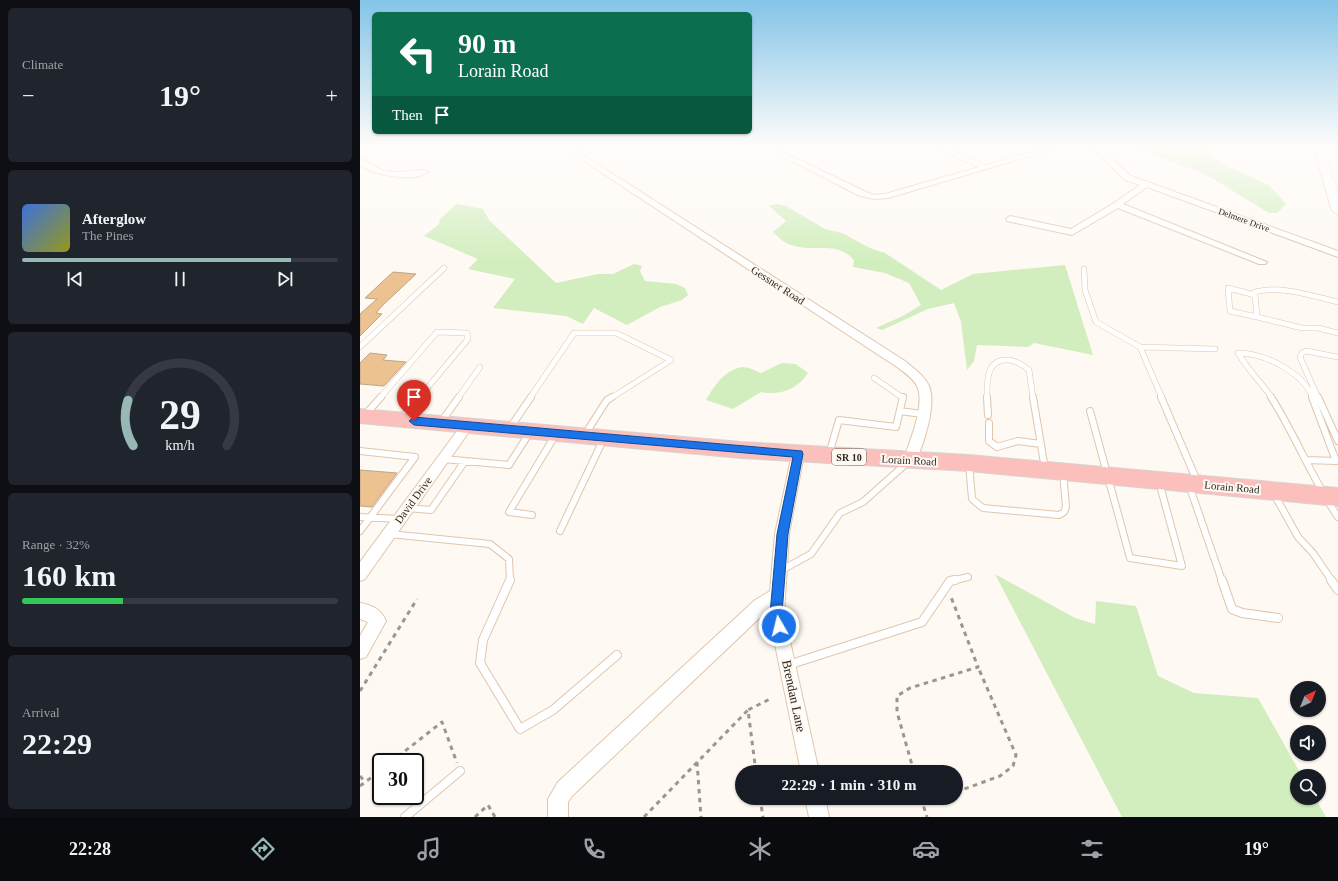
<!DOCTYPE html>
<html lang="en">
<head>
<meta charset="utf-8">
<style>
  :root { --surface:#171b24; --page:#20242c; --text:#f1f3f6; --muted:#9ea1a6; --line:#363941; --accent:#97b8b4 }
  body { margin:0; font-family:Georgia,serif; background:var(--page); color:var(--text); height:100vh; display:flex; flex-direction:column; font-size:15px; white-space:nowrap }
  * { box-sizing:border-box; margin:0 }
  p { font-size:13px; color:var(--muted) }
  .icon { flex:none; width:22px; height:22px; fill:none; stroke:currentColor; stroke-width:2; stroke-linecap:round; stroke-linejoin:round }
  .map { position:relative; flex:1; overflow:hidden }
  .panel { display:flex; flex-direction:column; gap:8px; padding:8px; background:#0d0f14; width:360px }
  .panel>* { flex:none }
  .banner { position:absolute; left:12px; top:12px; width:380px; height:122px; border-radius:6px; box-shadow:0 1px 3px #0004; background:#0b6e4f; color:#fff; overflow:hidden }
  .needle { width:26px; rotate:43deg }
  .tools { position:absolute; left:930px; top:681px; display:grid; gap:8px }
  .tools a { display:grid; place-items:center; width:36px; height:36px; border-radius:50%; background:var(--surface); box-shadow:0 1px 3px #0004; font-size:20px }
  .speed { position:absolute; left:12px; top:753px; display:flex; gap:8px; font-size:20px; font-weight:700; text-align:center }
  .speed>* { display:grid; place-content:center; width:52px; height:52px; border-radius:50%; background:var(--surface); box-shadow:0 1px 3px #0004; line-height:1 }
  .speed .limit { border:2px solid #111; border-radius:6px; background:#fff; color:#111 }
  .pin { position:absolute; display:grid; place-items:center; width:34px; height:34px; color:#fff; margin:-41px -17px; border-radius:50% 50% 50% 0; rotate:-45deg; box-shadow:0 0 4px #0007 }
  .pin .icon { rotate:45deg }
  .me { position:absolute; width:44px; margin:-22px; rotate:352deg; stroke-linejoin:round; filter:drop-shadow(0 0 3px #0008) }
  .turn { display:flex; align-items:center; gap:14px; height:84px; padding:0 20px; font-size:18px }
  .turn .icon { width:52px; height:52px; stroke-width:2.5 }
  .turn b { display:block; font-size:28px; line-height:34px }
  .then { display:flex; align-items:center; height:38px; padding:0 20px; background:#0003; gap:8px; font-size:15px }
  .big { font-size:30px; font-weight:700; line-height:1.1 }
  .panel .widget { flex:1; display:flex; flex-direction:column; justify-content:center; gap:6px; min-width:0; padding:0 14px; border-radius:6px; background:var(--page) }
  .panel .dial { align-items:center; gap:0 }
  .dial svg { height:104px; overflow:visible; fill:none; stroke:var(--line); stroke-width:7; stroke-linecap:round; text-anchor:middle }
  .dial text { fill:var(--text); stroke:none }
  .song { display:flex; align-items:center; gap:12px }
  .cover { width:48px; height:48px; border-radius:6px; background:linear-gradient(135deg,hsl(220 70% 55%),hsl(60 70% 35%)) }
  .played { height:4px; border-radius:2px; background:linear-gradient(90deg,var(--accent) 85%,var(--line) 85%) }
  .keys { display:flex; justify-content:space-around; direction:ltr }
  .heat { display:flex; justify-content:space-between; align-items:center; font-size:22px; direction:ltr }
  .charge { height:6px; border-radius:3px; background:linear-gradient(90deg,#34c759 32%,var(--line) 0) }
  .trip { position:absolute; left:375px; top:765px; width:228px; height:40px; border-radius:20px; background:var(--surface); box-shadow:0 1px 3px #0004; font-weight:700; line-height:40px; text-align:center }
  .tabs { display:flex; height:64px; justify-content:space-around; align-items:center; background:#090b0e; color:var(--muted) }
  .tabs .icon { width:28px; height:28px }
  .tabs .selected { color:var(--accent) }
  .tabs b { font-size:18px; color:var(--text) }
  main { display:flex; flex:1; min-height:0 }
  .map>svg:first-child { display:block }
</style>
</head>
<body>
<main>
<section class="panel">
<div class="widget"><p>Climate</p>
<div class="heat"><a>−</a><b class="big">19°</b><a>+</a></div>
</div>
<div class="widget">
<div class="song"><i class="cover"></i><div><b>Afterglow</b><p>The Pines</p></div></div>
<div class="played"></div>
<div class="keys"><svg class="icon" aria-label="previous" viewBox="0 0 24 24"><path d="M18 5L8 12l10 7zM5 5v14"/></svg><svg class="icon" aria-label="pause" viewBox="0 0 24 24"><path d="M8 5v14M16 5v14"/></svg><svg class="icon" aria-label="next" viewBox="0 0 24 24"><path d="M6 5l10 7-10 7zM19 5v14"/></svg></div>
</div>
<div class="widget dial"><svg viewBox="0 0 100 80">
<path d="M14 69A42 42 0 1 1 86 69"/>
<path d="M14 69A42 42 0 0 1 10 34" stroke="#97b8b4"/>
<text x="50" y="56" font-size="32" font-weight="700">29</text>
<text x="50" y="72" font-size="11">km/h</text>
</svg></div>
<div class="widget"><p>Range · 32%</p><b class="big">160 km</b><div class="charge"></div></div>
<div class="widget"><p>Arrival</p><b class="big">22:29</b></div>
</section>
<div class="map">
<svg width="978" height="817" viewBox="0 0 978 817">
  <rect width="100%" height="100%" fill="#fef9f3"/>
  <path fill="#d2eebe" d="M 779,146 L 837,146 L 868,167 L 909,185 L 926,204 L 917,213 L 909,213 L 845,174 L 778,149 Z
    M 97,204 L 123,209 L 129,220 L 196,283 L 238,274 L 253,274 L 274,264 L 282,266 L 280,271 L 285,281 L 316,284 L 325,288 L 328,295 L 322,300 L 300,307 L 267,325 L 234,308 L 223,324 L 206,316 L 133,308 L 155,279 L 108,269 L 118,259 L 64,236 L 79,224 L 80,219 Z
    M 416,204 L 426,206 L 465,229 L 482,233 L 510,248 L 525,253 L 581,290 L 613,274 L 705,265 L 733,355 L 674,343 L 668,347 L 617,345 L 614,361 L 607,370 L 601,322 L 594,303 L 568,309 L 522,330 L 516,328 L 543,316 L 561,305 L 549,283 L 525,273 L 493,267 L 494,260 C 477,240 453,253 431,245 C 424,243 418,237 413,232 L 426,221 L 409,206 Z
    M 422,363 L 436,364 L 448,373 C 438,389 420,396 401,392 L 373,409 L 346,400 C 354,386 365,369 383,367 C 388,367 396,371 401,373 Z
    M 635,574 L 715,618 L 735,624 L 736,601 L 776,606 L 798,676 L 834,693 L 898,698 L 942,776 L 937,776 L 937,798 L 955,798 L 966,817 L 762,817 Z"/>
  <path fill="#edc291" stroke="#bca58b" d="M 33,272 L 56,274 L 22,306 L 16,313 L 22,314 L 0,336 L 0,314 L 17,299 L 5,298 Z
    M 10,353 L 27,355 L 23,360 L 46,362 L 24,386 L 0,384 L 0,363 Z
    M 0,470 L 37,473 L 12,507 L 0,506 Z"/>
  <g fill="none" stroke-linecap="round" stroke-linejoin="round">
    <g stroke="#e0c6ad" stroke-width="6">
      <path id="service-far2" d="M 724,269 L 725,290 L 736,322 L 780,347 L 802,398
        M 868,288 L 895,295 L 897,317 L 870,311 Z
        M 895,295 L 895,292 C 921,285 952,296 978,302
        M 897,317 L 942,328 L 958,328 L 978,333
        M 0,347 L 84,268
        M 780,347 L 855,349
        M 878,353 C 888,370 901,382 912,398
        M 878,353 C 904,353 943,372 953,398
        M 514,378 L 543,398
        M 20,398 L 77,332 L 107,333 L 108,339 L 59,398
        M 98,398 L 120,367
        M 170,398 L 214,333 L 256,333 L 311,360 L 251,398
        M 627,398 C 627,381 626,358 649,360 C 657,361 663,365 669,370 L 673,398
        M 958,398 L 940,357 L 942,353 L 946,351 L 978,357"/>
    </g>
    <g stroke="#e0c6ad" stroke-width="8">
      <path id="service-far1" d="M 627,397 L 628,415
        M 673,397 L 685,469
        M 801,397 L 837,481
        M 911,397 C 936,436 952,479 978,517
        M 958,397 L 978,441
        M 540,411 L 562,414
        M 730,411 L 770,558 L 822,566 L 799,482
        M 5,415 L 21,397
        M 41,419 L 60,397
        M 81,422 L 99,397
        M 629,423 L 629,441 L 637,447 L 658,441 L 681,444
        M 150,428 L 171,397
        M 224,436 L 247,400 L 252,397
        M 0,451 L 55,457 L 0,531
        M 469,454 L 479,420 L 536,427 L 543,397
        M 83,459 L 149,465 L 170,432
        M 946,460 L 976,461 L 952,397
        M 609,463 L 612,499 L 623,508 L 699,515 L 704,512 L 706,507 L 703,472
        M 829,485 L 862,581
        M 914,494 L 938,537 L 953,553 L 972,581
        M 48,508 L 71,510 L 105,461
        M 172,515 L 149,512 L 196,434
        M 0,517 L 40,519
        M 200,531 L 244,438
        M 29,534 L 130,544 L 149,559 L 150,581
        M 420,571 L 451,554 L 480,513 L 503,502 L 548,462
        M 591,581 L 608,577"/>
    </g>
    <g stroke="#e0c6ad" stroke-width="10">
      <path id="service" d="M 150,580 L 123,640 L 120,663 L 160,729 L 193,710 L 257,655
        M 862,580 L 872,609 L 882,613 L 918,618
        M 971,580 L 978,590
        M 428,665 L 562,622 L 590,581 L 595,580
        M 45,817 L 100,771"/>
    </g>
    <g stroke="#e0c6ad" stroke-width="2">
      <path id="minor" d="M 201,146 L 209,146 L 545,361 C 554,369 564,375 569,386 C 577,405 563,447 554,465 L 549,466 L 544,465 L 543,461 C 549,443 566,405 557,386 C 553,378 544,372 537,367 Z
        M 402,146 L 411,146 L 506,192 L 514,195 L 525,194 L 619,167 L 570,146 L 580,146 L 626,165 L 692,146 L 704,146 L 528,198 L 514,199 L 500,196 Z
        M 728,146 L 739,147 L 771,176 L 978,251 L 978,257 L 787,187 L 763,204 L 907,262 L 905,264 L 899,264 L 758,208 L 712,235 L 647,221 L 646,219 L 650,216 L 711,229 L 754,203 L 780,185 L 765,180 L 743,158 Z
        M 0,159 L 23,171 L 39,172 L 64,170 L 68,172 C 55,183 13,175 0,165 Z
        M 107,421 L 111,423 L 113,426 L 111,429 L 5,579 L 0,581 L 0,562 L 103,423 Z
        M 438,449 L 443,450 L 444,454 L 429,534 L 424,614 L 459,772 L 441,772 L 408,610 L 212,796 L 208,802 L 208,817 L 188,817 L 188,799 L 198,782 L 395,600 L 410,591 L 415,534 L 432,454 L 433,450 Z
        M 0,603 C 12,605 21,609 26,621 L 6,657 L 0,659 L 0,636 L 8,622 L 0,619 Z
        M 445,798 L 465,798 L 469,817 L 449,817 Z"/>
    </g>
    <g stroke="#e0c6ad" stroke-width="1">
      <path id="secondary" d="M 953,146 L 963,146 L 978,193 L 978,215 L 972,211 Z"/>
    </g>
    <g stroke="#d6d4d2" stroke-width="2">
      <path id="primary" d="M 0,409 L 381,442 L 609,455 L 978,488 L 978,506 L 609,471 L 381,458 L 0,423 Z"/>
    </g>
    <path stroke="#9d968e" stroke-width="3" stroke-dasharray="4.5 4.5" stroke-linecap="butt" d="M 0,691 L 57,599
      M 31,762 L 82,722 L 97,763
      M 337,762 L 341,817
      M 396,772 L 388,710 L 412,698
      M 554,772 L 537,712 L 537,696 L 550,688 L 618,667 L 591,597
      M 0,776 L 5,782
      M 0,786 L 21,770
      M 596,792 L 640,776 L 653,766 L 656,755 L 618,667
      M 400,798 L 403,817
      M 561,798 L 567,817
      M 563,804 L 579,798
      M 115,817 L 128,805 L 135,817
      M 284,817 L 388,710"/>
    <use href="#service-far2" stroke="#fff" stroke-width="5"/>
    <use href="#service-far1" stroke="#fff" stroke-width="6"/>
    <use href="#service" stroke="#fff" stroke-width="8"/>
    <use href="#minor" fill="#fff" fill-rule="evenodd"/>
    <use href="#secondary" fill="#fff" fill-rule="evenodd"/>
    <use href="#primary" fill="#fbc0bc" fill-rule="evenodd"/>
  </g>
  <linearGradient id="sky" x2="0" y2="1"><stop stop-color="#83c4e8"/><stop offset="0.56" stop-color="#fffcfa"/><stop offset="1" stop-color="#fffcfa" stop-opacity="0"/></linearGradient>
  <rect width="978" height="261" fill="url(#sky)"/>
  <path fill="#1a73e8" stroke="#114b97" d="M 54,417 L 442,451 L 443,454 L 428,534 L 422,614 L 425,626 L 423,631 L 419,633 L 414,631 L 410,614 L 417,534 L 433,457 L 54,425 L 49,421 Z"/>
  <g text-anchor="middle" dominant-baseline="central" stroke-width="4" stroke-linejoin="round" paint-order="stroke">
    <g font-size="9" fill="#30261c" stroke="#fef9f3">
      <text transform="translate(884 220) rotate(20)">Delmere Drive</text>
    </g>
    <rect fill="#fef9f3" stroke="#6e655c" stroke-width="1" x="472" y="449" width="34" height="16" rx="3"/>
    <g font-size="10" font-weight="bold" fill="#30261c">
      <text x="489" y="457">SR 10</text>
    </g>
    <g font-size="11" fill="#30261c" stroke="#fef9f3">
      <text transform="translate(418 285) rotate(33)">Gessner Road</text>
      <text transform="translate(549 460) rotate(3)">Lorain Road</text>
      <text transform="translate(872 487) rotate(5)">Lorain Road</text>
      <text transform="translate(53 500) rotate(-54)">David Drive</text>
    </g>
    <g font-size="13" fill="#30261c" stroke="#fef9f3">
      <text transform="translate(434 696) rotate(78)">Brendan Lane</text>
    </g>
  </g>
</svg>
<div class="tools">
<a><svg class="needle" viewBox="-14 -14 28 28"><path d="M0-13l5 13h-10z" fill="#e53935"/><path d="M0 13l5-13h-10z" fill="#9ea1a6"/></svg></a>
<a><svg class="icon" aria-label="sound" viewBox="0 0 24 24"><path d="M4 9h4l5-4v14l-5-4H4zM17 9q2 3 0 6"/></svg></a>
<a><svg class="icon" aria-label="search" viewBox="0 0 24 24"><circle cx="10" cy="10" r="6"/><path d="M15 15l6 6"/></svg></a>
</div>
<div class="speed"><div class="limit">30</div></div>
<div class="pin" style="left:54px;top:421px;background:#d93025"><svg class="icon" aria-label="arrive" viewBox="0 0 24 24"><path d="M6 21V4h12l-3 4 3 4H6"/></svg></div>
<svg class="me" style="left:419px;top:626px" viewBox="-20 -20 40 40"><circle r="17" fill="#1a73e8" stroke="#fff" stroke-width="3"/><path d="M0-11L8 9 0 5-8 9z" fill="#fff"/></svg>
<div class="trip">22:29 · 1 min · 310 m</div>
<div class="banner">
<div class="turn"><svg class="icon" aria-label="left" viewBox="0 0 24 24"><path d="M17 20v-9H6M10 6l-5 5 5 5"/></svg><div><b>90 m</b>Lorain Road</div></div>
<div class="then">Then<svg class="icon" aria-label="arrive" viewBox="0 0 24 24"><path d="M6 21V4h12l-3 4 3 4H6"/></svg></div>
</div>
</div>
</main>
<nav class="tabs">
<b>22:28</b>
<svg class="icon selected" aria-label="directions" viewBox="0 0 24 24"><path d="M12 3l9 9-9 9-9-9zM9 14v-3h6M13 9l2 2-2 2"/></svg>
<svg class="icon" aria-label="music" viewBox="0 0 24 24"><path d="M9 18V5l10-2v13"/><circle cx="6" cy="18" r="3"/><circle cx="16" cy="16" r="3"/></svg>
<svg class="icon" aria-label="phone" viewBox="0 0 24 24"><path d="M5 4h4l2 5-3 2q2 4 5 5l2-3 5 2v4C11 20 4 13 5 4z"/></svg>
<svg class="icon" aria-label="climate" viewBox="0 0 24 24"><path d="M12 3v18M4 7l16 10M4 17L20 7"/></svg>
<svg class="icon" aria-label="car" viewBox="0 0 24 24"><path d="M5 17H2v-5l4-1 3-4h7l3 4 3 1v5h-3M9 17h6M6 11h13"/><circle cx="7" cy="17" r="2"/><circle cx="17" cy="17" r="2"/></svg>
<svg class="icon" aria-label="filters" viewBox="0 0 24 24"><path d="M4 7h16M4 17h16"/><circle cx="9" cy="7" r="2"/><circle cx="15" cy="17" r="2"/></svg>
<b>19°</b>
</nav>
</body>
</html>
